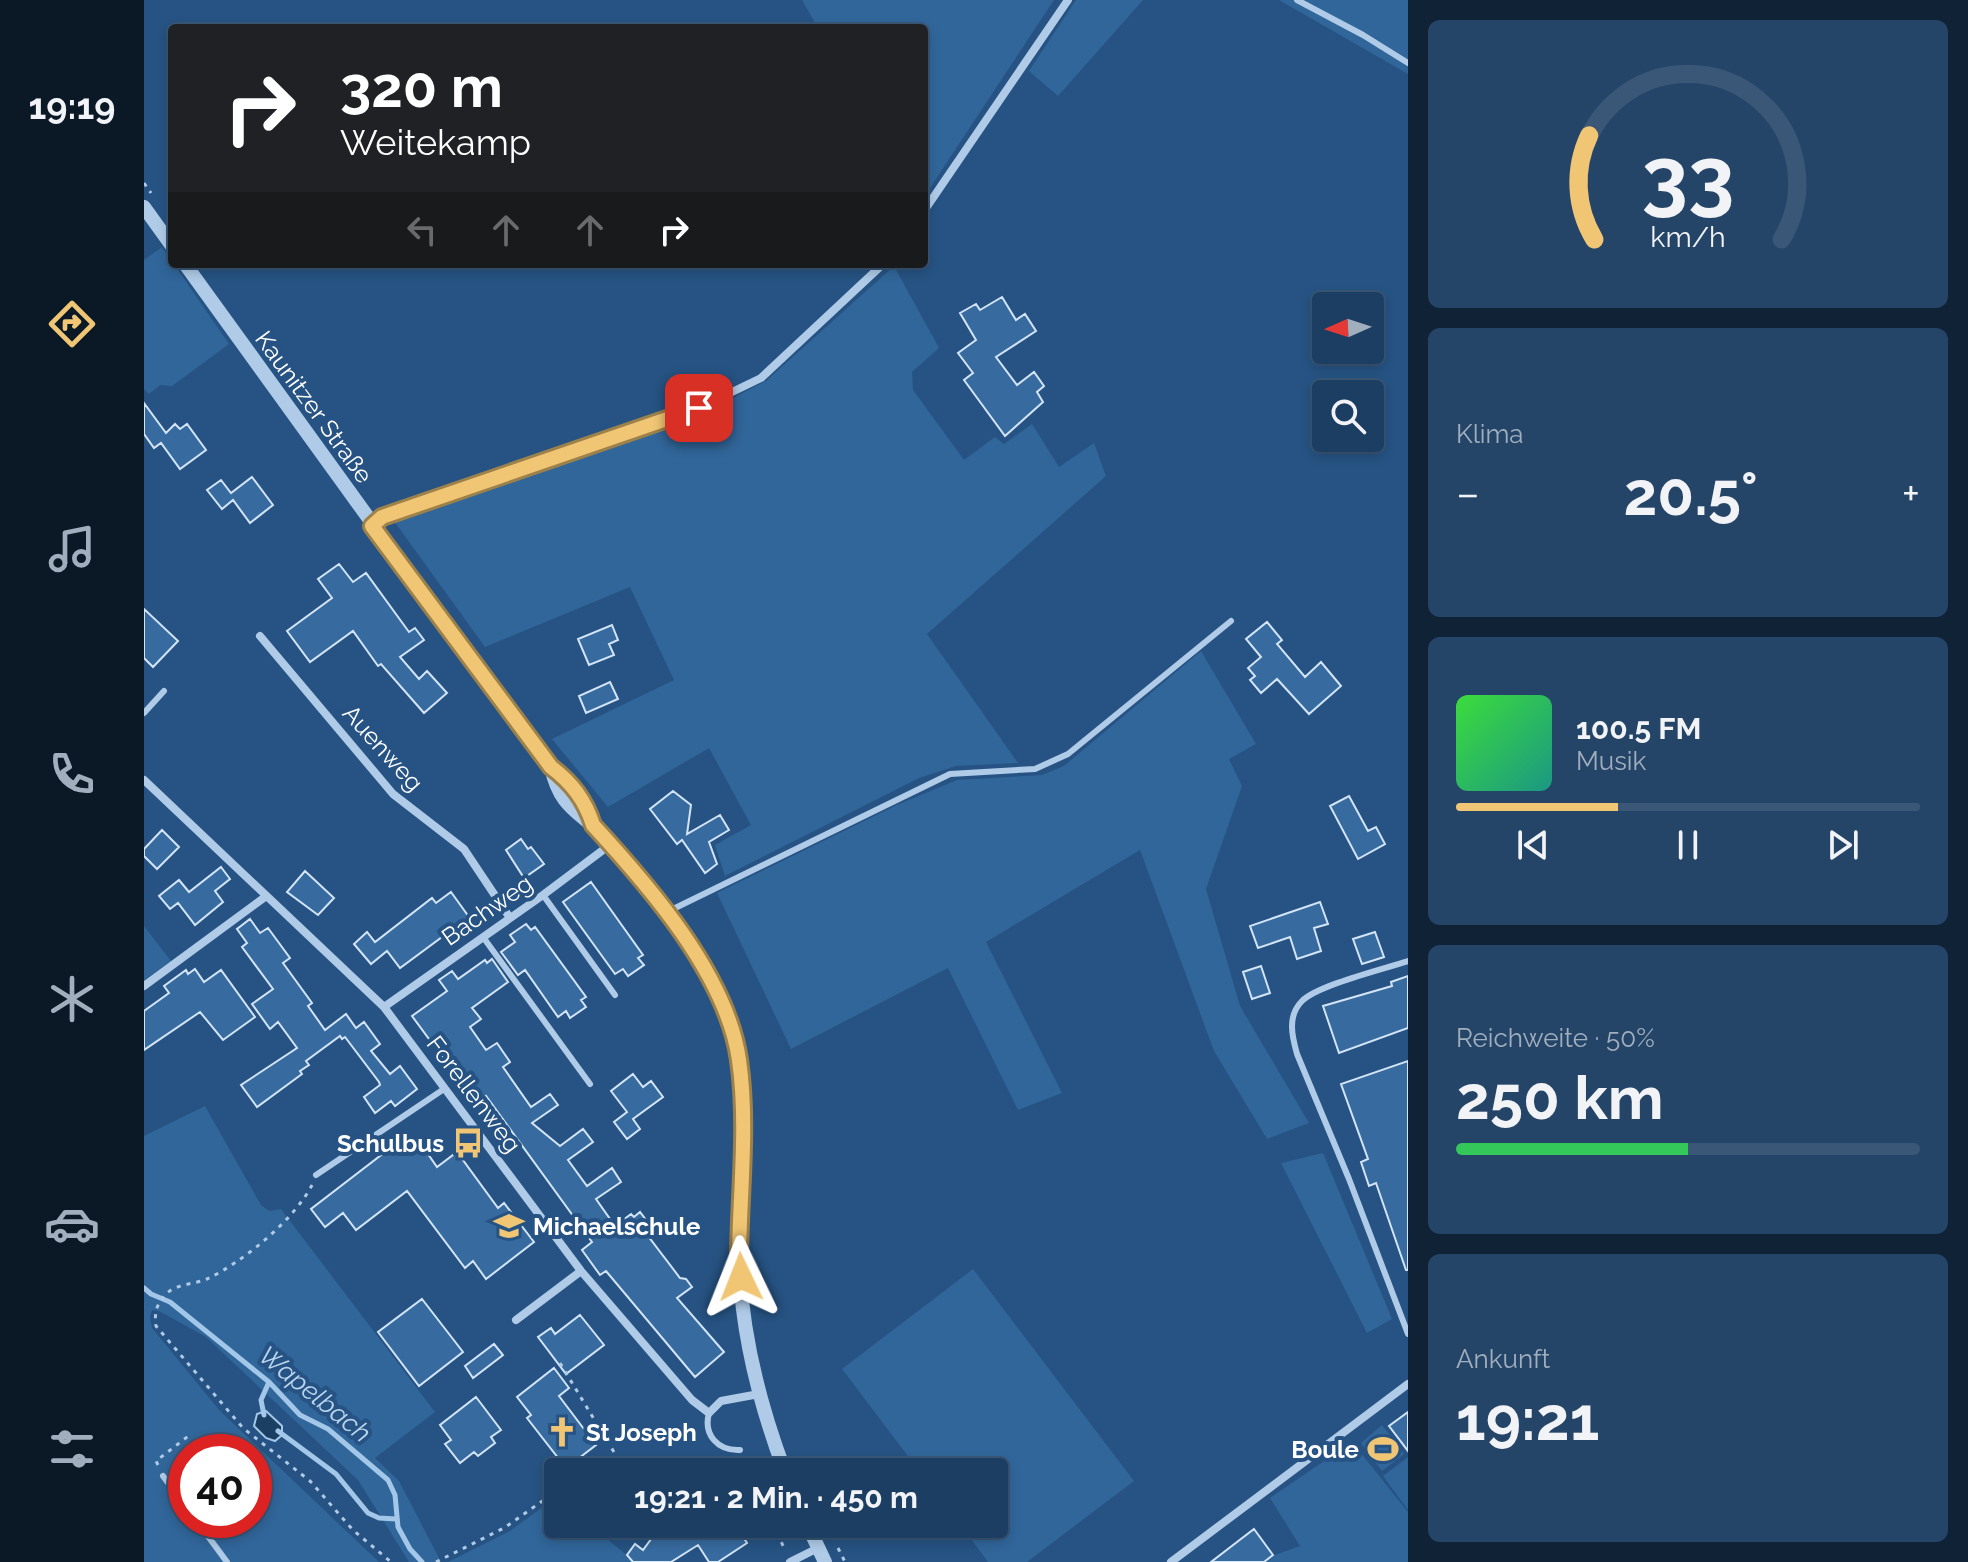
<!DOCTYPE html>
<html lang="de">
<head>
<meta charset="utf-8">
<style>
  :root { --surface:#1c3e62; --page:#254568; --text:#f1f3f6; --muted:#a0aebe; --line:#3a5777; --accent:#f0c674 }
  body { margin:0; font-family:Raleway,sans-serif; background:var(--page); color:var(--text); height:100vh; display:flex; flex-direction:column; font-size:30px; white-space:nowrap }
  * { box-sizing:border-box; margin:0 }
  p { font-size:26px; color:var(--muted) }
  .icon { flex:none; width:44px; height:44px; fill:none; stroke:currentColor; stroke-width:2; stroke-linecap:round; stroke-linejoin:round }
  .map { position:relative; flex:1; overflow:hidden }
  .side { display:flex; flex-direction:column; gap:20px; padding:20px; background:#0f2236; width:560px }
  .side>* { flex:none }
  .top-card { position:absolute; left:24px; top:24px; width:760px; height:244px; border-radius:8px; box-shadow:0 4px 12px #0003,0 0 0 2px var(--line); background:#202124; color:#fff; overflow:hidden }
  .needle { width:52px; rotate:267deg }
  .buttons { position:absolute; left:1168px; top:292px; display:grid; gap:16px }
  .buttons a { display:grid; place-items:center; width:72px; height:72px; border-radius:8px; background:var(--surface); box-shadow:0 4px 12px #0003,0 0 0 2px var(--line); font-size:40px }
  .speed { position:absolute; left:24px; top:1434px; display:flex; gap:16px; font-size:40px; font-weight:700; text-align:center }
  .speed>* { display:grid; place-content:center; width:104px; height:104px; border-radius:50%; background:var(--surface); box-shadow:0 4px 12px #0003,0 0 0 2px var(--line); line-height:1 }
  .speed .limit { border:12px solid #d22; background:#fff; color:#111 }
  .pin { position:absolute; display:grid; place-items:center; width:68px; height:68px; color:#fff; margin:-34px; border-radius:16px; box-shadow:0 4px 12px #0006 }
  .me { position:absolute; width:88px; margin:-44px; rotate:358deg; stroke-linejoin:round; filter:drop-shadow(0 0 6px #0008) }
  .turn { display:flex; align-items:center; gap:28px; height:168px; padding:0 40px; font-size:36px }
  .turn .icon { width:104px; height:104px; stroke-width:2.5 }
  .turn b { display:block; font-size:56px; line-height:68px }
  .lanes { display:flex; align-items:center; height:76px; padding:0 40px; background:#0003; justify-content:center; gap:40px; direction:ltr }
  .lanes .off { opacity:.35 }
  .big { font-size:60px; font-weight:700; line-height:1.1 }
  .side .tile { flex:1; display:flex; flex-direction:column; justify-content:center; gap:12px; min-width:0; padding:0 28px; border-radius:12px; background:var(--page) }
  .side .dial { align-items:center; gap:0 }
  .dial svg { height:208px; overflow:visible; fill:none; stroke:var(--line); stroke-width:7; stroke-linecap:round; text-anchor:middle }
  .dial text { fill:var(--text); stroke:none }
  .song { display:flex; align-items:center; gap:24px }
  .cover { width:96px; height:96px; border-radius:12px; background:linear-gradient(135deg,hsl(120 70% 55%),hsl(170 70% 35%)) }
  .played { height:8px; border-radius:4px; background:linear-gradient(90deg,var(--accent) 35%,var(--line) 35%) }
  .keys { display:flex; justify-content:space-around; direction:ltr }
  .heat { display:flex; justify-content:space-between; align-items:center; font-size:44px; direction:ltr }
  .charge { height:12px; border-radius:6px; background:linear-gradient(90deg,#34c759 50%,var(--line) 0) }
  .trip { position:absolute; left:400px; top:1458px; width:464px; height:80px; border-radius:8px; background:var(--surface); box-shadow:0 4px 12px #0003,0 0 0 2px var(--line); font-weight:700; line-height:80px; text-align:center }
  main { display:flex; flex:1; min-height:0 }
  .tabs { display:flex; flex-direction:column; width:144px; justify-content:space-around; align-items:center; background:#0b1927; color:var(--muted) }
  .tabs .icon { width:56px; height:56px }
  .tabs .current { color:var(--accent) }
  .tabs b { font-size:36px; color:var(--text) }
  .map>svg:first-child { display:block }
</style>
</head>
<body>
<main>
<nav class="tabs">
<b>19:19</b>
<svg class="icon current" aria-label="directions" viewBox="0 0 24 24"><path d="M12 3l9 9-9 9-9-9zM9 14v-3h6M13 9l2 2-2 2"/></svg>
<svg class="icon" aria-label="music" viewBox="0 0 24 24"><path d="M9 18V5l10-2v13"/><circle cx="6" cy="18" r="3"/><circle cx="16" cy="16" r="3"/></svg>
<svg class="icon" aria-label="phone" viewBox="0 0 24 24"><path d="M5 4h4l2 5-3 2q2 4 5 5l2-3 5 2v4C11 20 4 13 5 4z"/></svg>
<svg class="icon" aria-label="climate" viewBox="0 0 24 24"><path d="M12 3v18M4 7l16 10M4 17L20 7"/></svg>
<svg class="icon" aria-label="car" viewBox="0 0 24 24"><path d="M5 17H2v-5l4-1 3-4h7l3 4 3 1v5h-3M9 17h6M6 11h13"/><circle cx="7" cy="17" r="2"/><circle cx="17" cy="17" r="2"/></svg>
<svg class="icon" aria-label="filters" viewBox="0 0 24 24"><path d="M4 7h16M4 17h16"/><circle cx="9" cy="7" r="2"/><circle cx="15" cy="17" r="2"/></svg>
</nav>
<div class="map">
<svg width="1264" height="1562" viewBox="0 0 1264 1562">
  <rect width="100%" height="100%" fill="#265383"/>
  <path fill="#31669a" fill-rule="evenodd" d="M 658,0 L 910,0 L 780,197 L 780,28 L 674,28 Z
    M 932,0 L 999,0 L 914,96 L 885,71 Z
    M 1135,0 L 1264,0 L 1264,74 Z
    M 18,247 L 85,344 L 28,386 L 16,385 L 5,394 L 0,389 L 0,260 Z
    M 750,266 L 795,348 L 768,372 L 769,390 L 820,460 L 851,437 L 860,444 L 888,424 L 915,467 L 950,443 L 962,476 L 783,634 L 874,763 L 812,766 L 775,778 L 581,876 L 571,845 L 607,825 L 565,748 L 464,807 L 408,739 L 530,680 L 486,587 L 341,647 L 250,521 L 556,415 L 622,381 Z
    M 1057,651 L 1112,744 L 1085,759 L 1098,786 L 1062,889 L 1096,1006 L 1165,1123 L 1123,1139 L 1070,1051 L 996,850 L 842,942 L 918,1093 L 874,1110 L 804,968 L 647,1049 L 573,893 L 753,805 L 813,780 L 898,775 L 920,766 Z
    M 0,926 L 27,961 L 0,980 Z
    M 61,1106 L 117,1205 L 125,1211 L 137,1209 L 291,1412 L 231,1458 L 255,1481 L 297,1562 L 265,1562 L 214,1480 L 62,1337 L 15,1311 L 8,1310 L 6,1317 L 8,1328 L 76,1411 L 235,1562 L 0,1562 L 0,1136 ZM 42,1452 L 110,1452 L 110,1520 L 42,1520 Z
    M 1179,1153 L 1248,1319 L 1223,1333 L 1137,1163 Z
    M 829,1269 L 990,1481 L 883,1562 L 844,1562 L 816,1524 L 850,1524 L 850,1472 L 776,1472 L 698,1369 Z
    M 1238,1425 L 1260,1454 L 1238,1471 L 1217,1443 Z
    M 1208,1442 L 1264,1512 L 1264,1562 L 1122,1562 L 1131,1555 L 1156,1546 L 1126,1498 Z
    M 1264,1457 L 1264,1510 L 1239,1476 Z
    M 414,1496 L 414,1524 L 445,1524 L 491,1562 L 304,1562 L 366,1531 Z"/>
  <path fill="#1b3e63" stroke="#a3c7e8" stroke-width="2" d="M 122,1411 L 138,1426 L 138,1435 L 131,1441 L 122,1438 L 110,1426 L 113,1414 Z"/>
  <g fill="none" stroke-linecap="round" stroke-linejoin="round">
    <path stroke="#a3c7e8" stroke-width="5" d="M 0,1288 L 7,1294 L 26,1302 L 125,1382 L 156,1415 L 184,1429 L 244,1480 L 251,1495 L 254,1527 L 266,1549 L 278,1562
      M 120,1415 L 117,1400 L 125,1382
      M 134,1431 L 192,1474 L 224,1513 L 235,1518 L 252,1519"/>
  </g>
  <path fill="#376b9f" stroke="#d2e4f6" stroke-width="2" d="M 858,297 L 872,320 L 881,314 L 892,331 L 852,357 L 873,385 L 890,372 L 900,386 L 893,392 L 899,402 L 861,436 L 820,380 L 829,373 L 814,353 L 832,340 L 816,313 L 832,304 L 836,310 Z
    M 0,403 L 22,433 L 31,424 L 36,429 L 43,424 L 62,450 L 36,469 L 17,443 L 10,448 L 0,434 Z
    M 108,477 L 129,505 L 106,523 L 89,500 L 78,509 L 63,490 L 77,480 L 87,493 Z
    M 195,564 L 209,582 L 222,573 L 265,632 L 271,628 L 280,640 L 256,657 L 275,679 L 283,671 L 303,693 L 280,713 L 237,664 L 234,666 L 209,631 L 166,662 L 143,631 L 188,598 L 174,579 Z
    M 0,609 L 34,641 L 9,667 L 0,658 Z
    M 1123,622 L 1138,640 L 1133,644 L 1161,677 L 1177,662 L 1197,686 L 1165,714 L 1133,679 L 1117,693 L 1106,680 L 1111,676 L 1104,668 L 1117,657 L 1102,639 Z
    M 468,625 L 474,640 L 465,644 L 470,655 L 445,665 L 434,639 Z
    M 466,682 L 474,699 L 442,713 L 435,696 Z
    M 529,791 L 547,805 L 543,834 L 576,815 L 585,830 L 565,842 L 573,864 L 561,873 L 538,840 L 533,844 L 506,809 Z
    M 1205,796 L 1224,831 L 1232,827 L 1241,844 L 1214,859 L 1186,806 Z
    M 18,830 L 35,847 L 13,869 L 0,856 L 0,849 Z
    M 377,839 L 384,849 L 387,847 L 400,864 L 380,878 L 362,850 Z
    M 77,867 L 86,879 L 71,891 L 79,902 L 51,925 L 34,903 L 26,909 L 15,896 L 35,880 L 45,892 Z
    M 161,871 L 190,898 L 174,915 L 143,892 Z
    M 447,882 L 499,955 L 494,958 L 500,965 L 484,976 L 479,969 L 471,974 L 419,902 Z
    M 307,892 L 325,917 L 256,968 L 243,951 L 227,964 L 210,944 L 223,932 L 231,942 L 288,898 L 292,903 Z
    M 1176,902 L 1184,924 L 1170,928 L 1177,951 L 1153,959 L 1146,937 L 1114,948 L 1106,926 Z
    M 106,919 L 116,933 L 124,928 L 146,958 L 139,963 L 168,1003 L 164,1006 L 181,1030 L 202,1014 L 212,1028 L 220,1022 L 236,1044 L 227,1051 L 246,1074 L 256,1066 L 273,1089 L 251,1106 L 247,1101 L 231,1113 L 220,1097 L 236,1085 L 235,1082 L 201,1037 L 198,1039 L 196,1036 L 162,1061 L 165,1065 L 156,1071 L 158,1074 L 113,1107 L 97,1085 L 153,1048 L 134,1022 L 126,1029 L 108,1004 L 129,989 L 98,947 L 103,943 L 93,929 Z
    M 382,924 L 387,930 L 391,927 L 442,997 L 437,1000 L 442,1007 L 426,1018 L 422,1011 L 414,1017 L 381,970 L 374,975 L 357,952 L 371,942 L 366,935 Z
    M 1231,932 L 1240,957 L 1218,964 L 1209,939 Z
    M 348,959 L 364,982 L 328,1008 L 337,1019 L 326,1027 L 342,1050 L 353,1043 L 366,1062 L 359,1067 L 387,1107 L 406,1094 L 414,1105 L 388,1123 L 416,1146 L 439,1129 L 449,1142 L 424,1160 L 443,1186 L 468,1168 L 477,1182 L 452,1199 L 471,1226 L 487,1214 L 490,1217 L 496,1212 L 505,1224 L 498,1228 L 536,1278 L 542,1279 L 548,1287 L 533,1298 L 580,1352 L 551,1377 L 462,1271 L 456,1275 L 438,1250 L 448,1242 L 342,1096 L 329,1105 L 318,1090 L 321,1088 L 268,1016 L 303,991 L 295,980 L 308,971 L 314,979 L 341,960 L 343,963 Z
    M 1117,966 L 1126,993 L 1108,999 L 1099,972 Z
    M 51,969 L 60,982 L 77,970 L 111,1017 L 79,1040 L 56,1012 L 0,1050 L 0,1011 L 25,993 L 20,986 L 42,970 L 44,974 Z
    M 1264,976 L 1264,1028 L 1195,1053 L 1179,1006 L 1248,986 L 1247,982 Z
    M 1264,1061 L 1264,1270 L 1262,1270 L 1232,1183 L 1225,1186 L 1217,1162 L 1224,1159 L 1197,1084 Z
    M 489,1074 L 499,1087 L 507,1081 L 519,1097 L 489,1119 L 496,1129 L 483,1139 L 470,1122 L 483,1112 L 467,1091 Z
    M 262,1136 L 272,1148 L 277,1144 L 293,1167 L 313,1152 L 354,1208 L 360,1203 L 390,1242 L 342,1279 L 329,1261 L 321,1268 L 263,1191 L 212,1230 L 199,1213 L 181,1227 L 167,1209 Z
    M 278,1299 L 319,1352 L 275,1386 L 234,1332 Z
    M 436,1315 L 460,1345 L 422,1374 L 394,1337 L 407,1328 L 411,1334 Z
    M 350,1344 L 359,1355 L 329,1378 L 321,1366 Z
    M 410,1368 L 425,1388 L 415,1396 L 452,1445 L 422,1468 L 383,1418 L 387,1415 L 373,1397 Z
    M 332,1397 L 357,1430 L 347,1437 L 351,1443 L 334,1456 L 330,1452 L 316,1463 L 301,1444 L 307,1440 L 296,1425 Z
    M 1264,1412 L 1264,1451 L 1245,1426 Z
    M 509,1524 L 542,1524 L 551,1538 L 574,1524 L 591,1524 L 603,1543 L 574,1562 L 565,1562 L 554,1545 L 527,1562 L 489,1562 L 483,1555 L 491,1544 L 499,1550 L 513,1531 Z
    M 1110,1529 L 1129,1555 L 1120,1562 L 1067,1562 Z"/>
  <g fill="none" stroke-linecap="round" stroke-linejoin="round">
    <path stroke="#afcbe7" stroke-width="3" stroke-dasharray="4 6" stroke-linecap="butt" d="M 0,183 L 7,193
      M 168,1185 C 150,1220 99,1262 63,1279 C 51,1284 33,1284 23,1293 C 13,1303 10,1312 12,1326 L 99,1428 L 166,1481 L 209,1530 L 247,1562
      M 416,1363 L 473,1457
      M 14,1465 L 12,1461 L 47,1434
      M 629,1524 L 641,1550
      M 694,1548 L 701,1562
      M 292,1562 L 360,1528 L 414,1490"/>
    <path stroke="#afcbe7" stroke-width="6" d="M 1153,0 L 1219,35 L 1264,63
      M 0,713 L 20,691
      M 399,895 L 471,995
      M 525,911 L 806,774 L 891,769 L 924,754 L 1087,621
      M 339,937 L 446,1084
      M 1264,961 C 1240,969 1174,985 1158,1001 C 1143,1016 1148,1036 1153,1054 L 1205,1179 L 1264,1334
      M 172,1175 L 300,1089
      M 565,1413 C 559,1435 574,1451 596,1450
      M 19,1476 L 42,1507
      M 52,1520 L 83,1562"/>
    <path stroke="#afcbe7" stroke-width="8" d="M 780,211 L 924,0
      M 229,525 L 238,517 L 555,408 L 617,378 L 739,264
      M 116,636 L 249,794 L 320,849 L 366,918
      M 0,780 L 240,1007 L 437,1271 L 548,1400 L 565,1413 L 577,1401 L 615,1394
      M 0,986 L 121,897
      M 240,1007 L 399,895 L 467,844
      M 372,1320 L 437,1271
      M 646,1562 L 674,1548
      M 1027,1562 L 1264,1384"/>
    <path stroke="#afcbe7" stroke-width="14" d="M 0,207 L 28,246
      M 41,264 L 369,718 L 407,767 L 423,780 L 443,805 L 449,825
      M 407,767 C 417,812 438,811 465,842 C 506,889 552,942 577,1000 C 612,1080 593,1168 595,1253 C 596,1327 615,1403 641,1472
      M 663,1524 L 681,1562"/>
  </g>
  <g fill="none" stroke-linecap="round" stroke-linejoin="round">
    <g stroke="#9c814b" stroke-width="20">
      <path id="route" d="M 555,408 L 238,517 L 228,526 L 407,767 C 428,783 441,800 449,825 C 505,886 583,975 595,1060 C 604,1123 596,1190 595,1254 L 597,1277"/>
    </g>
    <use href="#route" stroke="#f0c674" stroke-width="14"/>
  </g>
  <defs>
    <g id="bus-bare" transform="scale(2.4)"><path d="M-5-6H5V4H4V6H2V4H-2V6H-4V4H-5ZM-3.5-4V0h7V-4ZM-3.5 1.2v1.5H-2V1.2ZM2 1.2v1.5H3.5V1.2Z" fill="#f0c674" stroke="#265383" stroke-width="2.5" paint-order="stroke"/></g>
    <g id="school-bare" transform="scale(2.4)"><path d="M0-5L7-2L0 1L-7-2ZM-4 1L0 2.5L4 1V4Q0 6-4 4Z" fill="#f0c674" stroke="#265383" stroke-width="2.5" paint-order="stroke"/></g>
    <g id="church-bare" transform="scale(2.4)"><path d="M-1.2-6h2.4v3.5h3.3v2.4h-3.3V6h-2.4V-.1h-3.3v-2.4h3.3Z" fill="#f0c674" stroke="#265383" stroke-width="2.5" paint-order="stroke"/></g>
    <g id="stadium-bare" transform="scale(2.4)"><path d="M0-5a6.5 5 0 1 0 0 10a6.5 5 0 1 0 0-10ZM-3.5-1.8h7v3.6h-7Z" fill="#f0c674" stroke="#265383" stroke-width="2.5" paint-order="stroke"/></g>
  </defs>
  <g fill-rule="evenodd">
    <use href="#bus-bare" x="324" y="1143"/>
    <use href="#school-bare" x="365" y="1226"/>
    <use href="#church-bare" x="418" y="1432"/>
    <use href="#stadium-bare" x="1239" y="1449"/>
  </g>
  <g text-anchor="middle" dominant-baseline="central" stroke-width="8" stroke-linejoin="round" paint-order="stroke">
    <g font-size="24" fill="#fff" stroke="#265383">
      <text transform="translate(170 407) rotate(54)">Kaunitzer Straße</text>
      <text transform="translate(239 748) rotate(48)">Auenweg</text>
      <text transform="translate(343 910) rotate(-35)">Bachweg</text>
      <text transform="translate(330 1094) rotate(53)">Forellenweg</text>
    </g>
    <g font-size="24" font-weight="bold" fill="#fff" stroke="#265383" text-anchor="end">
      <text x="300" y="1143">Schulbus</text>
      <text x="389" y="1226" text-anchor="start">Michaelschule</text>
      <text x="442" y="1432" text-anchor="start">St Joseph</text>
      <text x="1215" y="1449">Boule</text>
    </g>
    <g font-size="26" font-style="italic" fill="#bad5ee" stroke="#265383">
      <text transform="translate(171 1394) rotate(39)">Wapelbach</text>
    </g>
  </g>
</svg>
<div class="buttons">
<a><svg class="needle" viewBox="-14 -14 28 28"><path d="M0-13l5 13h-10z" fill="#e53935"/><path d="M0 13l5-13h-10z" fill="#a0aebe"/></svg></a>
<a><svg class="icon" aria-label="search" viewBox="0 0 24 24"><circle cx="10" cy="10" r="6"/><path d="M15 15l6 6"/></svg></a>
</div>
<div class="speed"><div class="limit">40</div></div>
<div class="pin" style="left:555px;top:408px;background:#d93025"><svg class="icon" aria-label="arrive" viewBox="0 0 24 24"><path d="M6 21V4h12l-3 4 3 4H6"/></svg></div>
<svg class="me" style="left:597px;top:1277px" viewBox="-20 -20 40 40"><path d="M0-17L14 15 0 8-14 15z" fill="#f0c674" stroke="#fff" stroke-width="4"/></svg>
<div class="trip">19:21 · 2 Min. · 450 m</div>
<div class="top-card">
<div class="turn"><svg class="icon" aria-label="right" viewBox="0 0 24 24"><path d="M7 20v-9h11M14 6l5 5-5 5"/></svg><div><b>320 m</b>Weitekamp</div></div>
<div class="lanes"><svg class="icon off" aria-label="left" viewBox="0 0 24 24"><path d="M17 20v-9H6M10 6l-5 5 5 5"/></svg><svg class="icon off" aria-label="ahead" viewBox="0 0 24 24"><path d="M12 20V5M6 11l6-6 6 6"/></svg><svg class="icon off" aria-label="ahead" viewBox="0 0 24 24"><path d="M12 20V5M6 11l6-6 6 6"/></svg><svg class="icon" aria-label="right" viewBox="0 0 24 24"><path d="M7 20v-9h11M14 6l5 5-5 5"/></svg></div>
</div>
</div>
<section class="side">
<div class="tile dial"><svg viewBox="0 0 100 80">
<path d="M14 69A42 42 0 1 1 86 69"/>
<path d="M14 69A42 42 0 0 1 12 29" stroke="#f0c674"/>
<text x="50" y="56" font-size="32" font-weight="700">33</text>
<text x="50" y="72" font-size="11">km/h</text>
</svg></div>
<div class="tile"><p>Klima</p>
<div class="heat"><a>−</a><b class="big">20.5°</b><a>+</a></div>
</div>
<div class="tile">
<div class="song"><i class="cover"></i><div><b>100.5 FM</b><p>Musik</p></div></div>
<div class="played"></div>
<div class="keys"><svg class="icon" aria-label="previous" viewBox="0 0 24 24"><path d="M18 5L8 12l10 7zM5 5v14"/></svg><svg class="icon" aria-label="pause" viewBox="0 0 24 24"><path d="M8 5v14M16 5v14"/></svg><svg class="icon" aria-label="next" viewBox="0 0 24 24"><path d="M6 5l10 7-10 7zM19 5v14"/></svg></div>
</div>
<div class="tile"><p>Reichweite · 50%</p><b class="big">250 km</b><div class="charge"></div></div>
<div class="tile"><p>Ankunft</p><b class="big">19:21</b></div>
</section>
</main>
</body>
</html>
